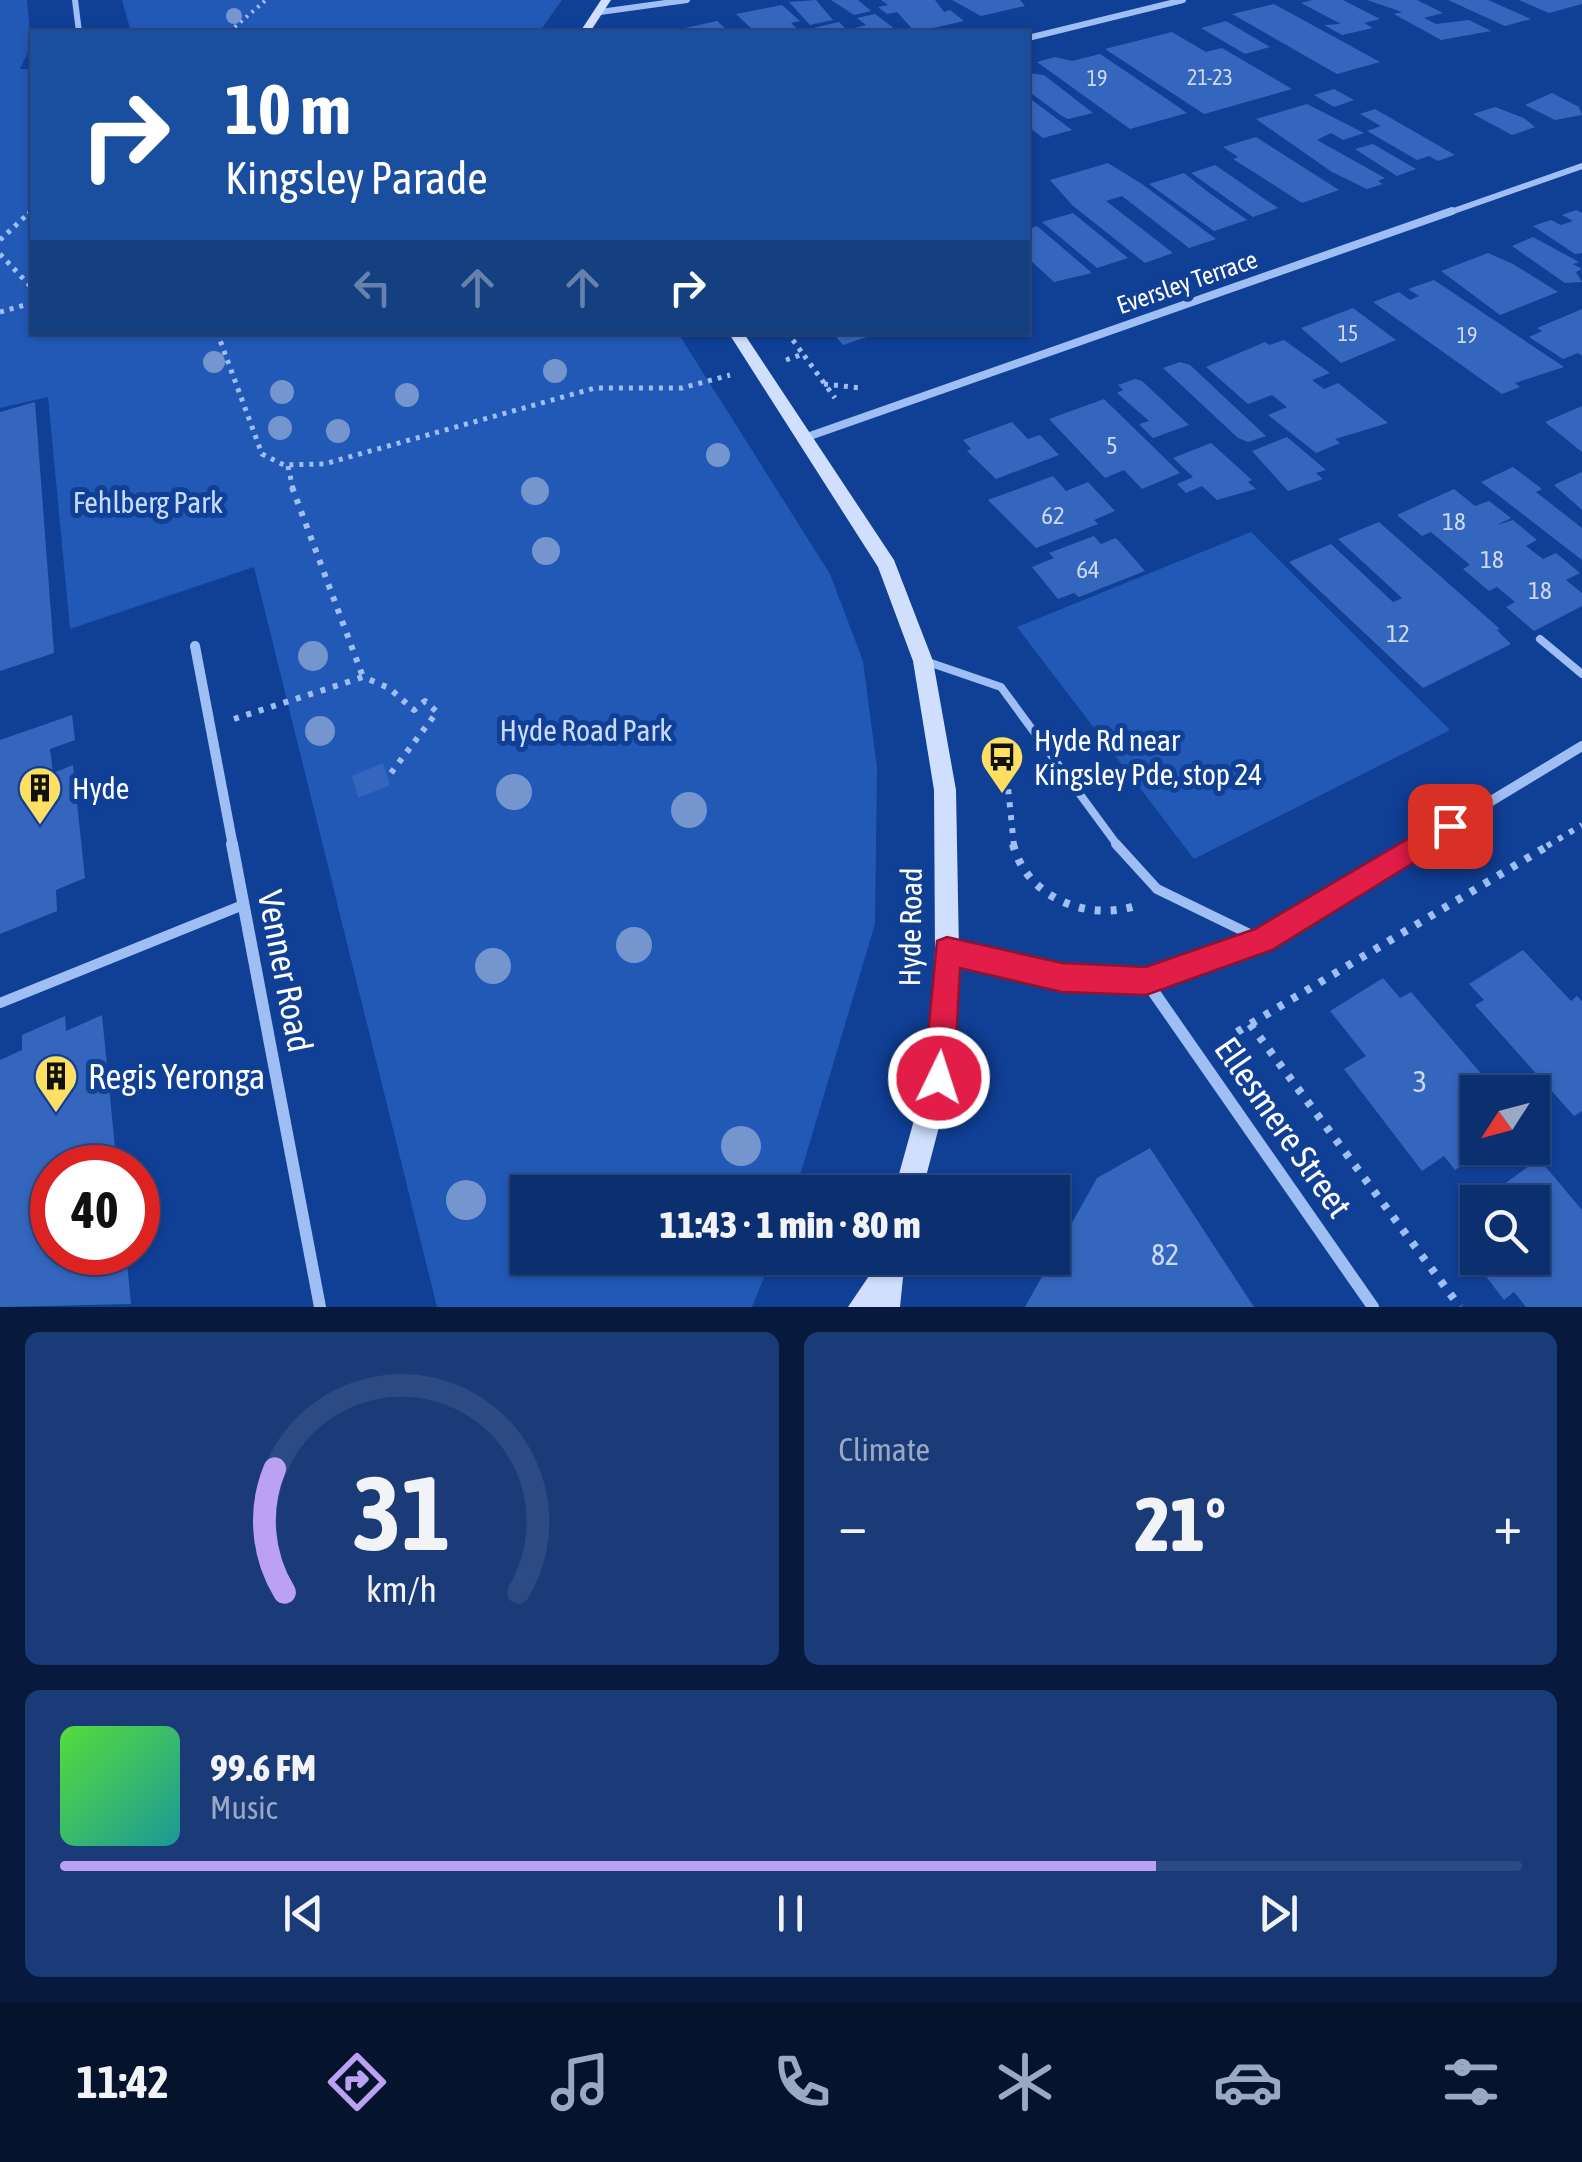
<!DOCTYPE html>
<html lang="en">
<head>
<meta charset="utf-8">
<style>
  :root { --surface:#0c2f70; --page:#1a3b78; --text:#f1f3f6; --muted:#9aa9c3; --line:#2c4a83; --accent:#bca0f2 }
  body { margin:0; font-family:"Asap Condensed",sans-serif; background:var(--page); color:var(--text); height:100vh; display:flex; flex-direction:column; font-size:38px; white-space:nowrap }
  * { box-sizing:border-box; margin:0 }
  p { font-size:32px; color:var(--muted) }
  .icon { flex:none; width:55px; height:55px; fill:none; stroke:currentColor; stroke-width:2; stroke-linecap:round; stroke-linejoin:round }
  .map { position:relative; height:1307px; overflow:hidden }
  .panel { display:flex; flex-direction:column; gap:25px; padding:25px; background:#071a3e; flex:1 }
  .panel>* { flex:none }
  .guide { position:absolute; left:30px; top:30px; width:1000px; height:305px; border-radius:0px; box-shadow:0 2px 8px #0004,0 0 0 2px var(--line); background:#1a4fa0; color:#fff; overflow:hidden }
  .needle { width:65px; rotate:234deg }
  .fabs { position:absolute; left:1460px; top:1075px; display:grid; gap:20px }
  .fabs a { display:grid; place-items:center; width:90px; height:90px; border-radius:0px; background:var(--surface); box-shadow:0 2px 8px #0004,0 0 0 2px var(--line); font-size:50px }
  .speed { position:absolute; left:30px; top:1145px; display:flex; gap:20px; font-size:50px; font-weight:700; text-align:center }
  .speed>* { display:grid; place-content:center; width:130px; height:130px; border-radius:50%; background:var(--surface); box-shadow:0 2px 8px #0004,0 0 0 2px var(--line); line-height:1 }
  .speed .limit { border:15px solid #d22; background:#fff; color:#111 }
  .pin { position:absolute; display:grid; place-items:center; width:85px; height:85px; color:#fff; margin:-42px; border-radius:20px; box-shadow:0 5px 15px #0006 }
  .me { position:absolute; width:110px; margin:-55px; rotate:4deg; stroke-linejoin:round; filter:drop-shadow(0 0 8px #0008) }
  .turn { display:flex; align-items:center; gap:35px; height:210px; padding:0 30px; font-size:45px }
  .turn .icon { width:130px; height:130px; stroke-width:2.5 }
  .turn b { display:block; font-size:70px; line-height:85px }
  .lanes { display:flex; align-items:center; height:95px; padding:0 30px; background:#0003; justify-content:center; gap:50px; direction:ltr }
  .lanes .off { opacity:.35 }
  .big { font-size:75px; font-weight:800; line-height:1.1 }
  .panel .tile { flex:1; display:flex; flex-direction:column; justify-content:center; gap:15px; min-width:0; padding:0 35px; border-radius:15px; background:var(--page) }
  .panel .dial { align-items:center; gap:0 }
  .dial svg { height:260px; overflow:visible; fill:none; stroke:var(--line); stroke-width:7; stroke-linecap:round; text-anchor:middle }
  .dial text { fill:var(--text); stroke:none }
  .song { display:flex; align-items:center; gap:30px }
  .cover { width:120px; height:120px; border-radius:15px; background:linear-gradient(135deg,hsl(110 70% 55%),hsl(180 70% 35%)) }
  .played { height:10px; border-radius:5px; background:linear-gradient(90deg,var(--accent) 75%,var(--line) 75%) }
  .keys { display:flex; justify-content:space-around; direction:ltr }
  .heat { display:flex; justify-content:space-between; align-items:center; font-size:55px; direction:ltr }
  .panel .tiles { flex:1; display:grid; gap:25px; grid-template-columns:1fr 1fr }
  .tile:last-child { grid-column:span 2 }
  .trip { position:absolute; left:510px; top:1175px; width:560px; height:100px; border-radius:0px; background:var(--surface); box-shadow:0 2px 8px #0004,0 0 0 2px var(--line); font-weight:800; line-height:100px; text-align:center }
  .tabs { display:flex; height:160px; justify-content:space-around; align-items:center; background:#05132d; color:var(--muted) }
  .tabs .icon { width:70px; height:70px }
  .tabs .current { color:var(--accent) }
  .tabs b { font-size:45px; color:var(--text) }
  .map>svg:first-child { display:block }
</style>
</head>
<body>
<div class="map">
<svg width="1582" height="1307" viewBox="0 0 1582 1307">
  <rect width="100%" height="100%" fill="#103f96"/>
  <path fill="#2258b6" d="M 0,0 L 27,0 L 31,46 L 20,69 L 32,69 L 32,332 L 678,333 L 830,574 L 863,661 L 877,768 L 875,924 L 795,1192 L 528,1192 L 528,1258 L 772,1258 L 752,1307 L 437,1307 L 254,567 L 70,629 L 48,397 L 0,408 Z
    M 122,0 L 562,0 L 540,31 L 533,32 L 131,32 Z
    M 1251,532 L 1450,730 L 1194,859 L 1017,627 Z"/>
  <path fill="#3466bd" d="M 816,0 L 833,20 L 810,25 L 789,2 Z
    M 831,0 L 858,0 L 871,11 L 854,15 Z
    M 881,0 L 935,0 L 944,12 L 950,10 L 964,21 L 929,29 L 933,32 L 915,32 L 897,12 L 887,14 L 878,7 L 888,5 Z
    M 952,0 L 1020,0 L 1025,6 L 981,16 Z
    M 1312,0 L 1343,0 L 1380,19 L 1364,23 L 1373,28 L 1342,35 L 1324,25 L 1341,24 L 1301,3 Z
    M 1367,0 L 1417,0 L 1443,13 L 1424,18 L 1436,24 L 1469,20 L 1491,31 L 1441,40 L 1394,14 L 1402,12 Z
    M 1448,0 L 1488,0 L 1531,19 L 1505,26 Z
    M 1519,0 L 1582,0 L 1582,4 L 1549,13 Z
    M 1274,4 L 1380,62 L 1337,74 L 1232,14 Z
    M 782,5 L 800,21 L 791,23 L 801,32 L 755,32 L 736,14 Z
    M 875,14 L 899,32 L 819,32 L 813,28 L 839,22 L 847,30 L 866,25 L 857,18 Z
    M 717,21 L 729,32 L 690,32 L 685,28 Z
    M 1226,21 L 1270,47 L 1245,54 L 1201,28 Z
    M 1172,32 L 1206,52 L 1222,48 L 1292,89 L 1204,114 L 1105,49 Z
    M 1100,54 L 1158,93 L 1187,113 L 1130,129 L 1037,62 L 1055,57 L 1072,61 Z
    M 1028,73 L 1044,75 L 1093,113 L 1068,119 L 1062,116 L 1028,91 Z
    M 1334,89 L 1354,100 L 1334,107 L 1314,95 Z
    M 1552,93 L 1579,107 L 1582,115 L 1555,120 L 1525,105 Z
    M 1028,97 L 1072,130 L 1043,138 L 1028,126 Z
    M 1307,104 L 1364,133 L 1343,140 L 1331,133 L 1317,140 L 1385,178 L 1378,181 L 1383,184 L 1367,189 L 1332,172 L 1256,119 Z
    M 1495,107 L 1524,118 L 1535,127 L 1512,135 L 1473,114 Z
    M 1375,109 L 1455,155 L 1438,161 L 1429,156 L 1417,160 L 1367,131 L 1381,126 L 1360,114 Z
    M 1256,137 L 1339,190 L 1302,203 L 1233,159 L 1238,157 L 1223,147 Z
    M 1373,144 L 1416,169 L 1397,176 L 1355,149 Z
    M 1108,163 L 1142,184 L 1216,239 L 1189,248 L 1122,196 L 1106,201 L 1173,253 L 1145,263 L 1072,205 L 1050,180 Z
    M 1215,165 L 1278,208 L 1253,217 L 1191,173 Z
    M 1184,173 L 1208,192 L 1247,220 L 1214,231 L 1149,184 Z
    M 1576,210 L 1582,213 L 1582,253 L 1575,254 L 1533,226 L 1551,220 L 1561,225 L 1573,221 L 1562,215 Z
    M 1073,213 L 1128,258 L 1097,268 L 1042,222 Z
    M 1037,226 L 1092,273 L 1054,282 L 1028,258 L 1028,229 Z
    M 1533,237 L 1579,262 L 1573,264 L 1582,269 L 1576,272 L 1582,282 L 1565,283 L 1512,246 Z
    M 1488,253 L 1513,264 L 1558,292 L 1500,315 L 1441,271 Z
    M 1434,280 L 1564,367 L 1515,383 L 1520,387 L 1502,394 L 1373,302 L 1399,292 L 1410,300 L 1419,296 L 1408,289 Z
    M 1353,308 L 1396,340 L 1341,363 L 1301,328 Z
    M 1582,309 L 1582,356 L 1578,353 L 1563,359 L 1529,337 L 1542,331 L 1537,328 Z
    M 832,332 L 878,332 L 878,333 L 843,345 Z
    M 1284,340 L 1330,373 L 1312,380 L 1324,389 L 1338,383 L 1388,423 L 1335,439 L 1340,443 L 1316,453 L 1268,415 L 1287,407 L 1272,395 L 1248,404 L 1206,367 L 1265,342 L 1269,345 Z
    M 1180,362 L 1190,365 L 1266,436 L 1248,442 L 1238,438 L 1163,368 Z
    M 1135,379 L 1142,381 L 1189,425 L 1153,438 L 1139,424 L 1149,421 L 1117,393 L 1123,390 L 1118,385 Z
    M 1104,399 L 1180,473 L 1142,489 L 1124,470 L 1105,478 L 1049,419 Z
    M 35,402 L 54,653 L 0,671 L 0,412 Z
    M 1582,406 L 1582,452 L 1545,422 Z
    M 1012,422 L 1028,439 L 1040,435 L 1059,455 L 996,479 L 967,451 L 971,449 L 963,440 Z
    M 1287,437 L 1326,470 L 1316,473 L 1323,479 L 1288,491 L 1252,451 Z
    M 1211,443 L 1252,480 L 1248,482 L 1256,489 L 1217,500 L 1202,486 L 1186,493 L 1177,484 L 1193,477 L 1173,458 Z
    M 1513,467 L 1542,489 L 1536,492 L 1582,528 L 1582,560 L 1481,482 Z
    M 1582,472 L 1582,510 L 1554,485 Z
    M 1053,476 L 1066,491 L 1088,482 L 1115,511 L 1094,520 L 1098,524 L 1036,548 L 988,500 Z
    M 1454,489 L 1475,506 L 1489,501 L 1511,518 L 1497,525 L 1513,520 L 1537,540 L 1526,546 L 1543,559 L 1556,553 L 1580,573 L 1566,580 L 1582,593 L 1582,606 L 1534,631 L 1506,607 L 1515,602 L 1497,587 L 1489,591 L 1463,569 L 1470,565 L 1431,532 L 1422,536 L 1397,515 Z
    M 1379,522 L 1500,629 L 1497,630 L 1511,644 L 1423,688 L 1289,562 L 1331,544 L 1393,602 L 1398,600 L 1402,598 L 1338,539 Z
    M 1094,536 L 1101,544 L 1116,538 L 1145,571 L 1079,597 L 1074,593 L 1058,599 L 1032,567 L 1054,558 L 1049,553 Z
    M 72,715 L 75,740 L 50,749 L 53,773 L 73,765 L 85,878 L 56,890 L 57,911 L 0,934 L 0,740 Z
    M 383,763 L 390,785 L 358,798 L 352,776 Z
    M 1523,950 L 1571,1001 L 1577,996 L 1582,1001 L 1582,1111 L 1574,1116 L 1475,1005 L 1484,1000 L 1469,984 Z
    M 1383,978 L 1400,998 L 1411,992 L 1497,1092 L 1478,1092 L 1478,1148 L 1488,1148 L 1455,1170 L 1444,1156 L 1422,1171 L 1344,1069 L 1366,1056 L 1330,1011 Z
    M 102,1015 L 117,1168 L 52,1168 L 52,1252 L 126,1252 L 131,1304 L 0,1307 L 0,1060 L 22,1050 L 22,1035 L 65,1016 L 66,1031 Z
    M 1150,1148 L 1254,1307 L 1025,1307 L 1097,1178 Z
    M 1539,1159 L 1582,1210 L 1582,1307 L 1526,1307 L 1514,1292 L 1504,1300 L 1460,1242 L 1478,1228 L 1478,1258 L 1532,1258 L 1532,1202 L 1512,1202 L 1500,1187 Z"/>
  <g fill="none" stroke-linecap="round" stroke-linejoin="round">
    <path stroke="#9fbef4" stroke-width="4" stroke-dasharray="2.5 5" stroke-linecap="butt" d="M 229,32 L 266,0
      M 28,214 L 32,210"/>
    <path stroke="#9fbef4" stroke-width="5" stroke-dasharray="4 6" stroke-linecap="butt" d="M 0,240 L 31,211
      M 0,254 L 32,288
      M 0,312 L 32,303
      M 217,332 L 262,454 L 284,465 L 324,464 L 595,388 L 682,388 L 730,375
      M 787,332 L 803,354
      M 786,360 L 803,354 L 835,398
      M 824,384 L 861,388
      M 288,466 L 293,489"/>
    <path stroke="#9fbef4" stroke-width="6" stroke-dasharray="5 8" stroke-linecap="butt" d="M 292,487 L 363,677
      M 234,719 L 363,677 L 389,688 L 414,710 L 425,701 L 437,712 L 391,773
      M 1014,846 L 1005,758 L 1020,751
      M 1547,846 L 1582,825"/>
    <path stroke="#9fbef4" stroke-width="8" stroke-dasharray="6 10" stroke-linecap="butt" d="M 1013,844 C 1026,897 1088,923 1138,905
      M 1250,1024 L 1460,1307
      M 1237,1032 L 1551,844"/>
    <path stroke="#9fbef4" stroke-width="8" d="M 1540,639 L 1582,674
      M 928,662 L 1001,687 L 1118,846"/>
    <path stroke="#9fbef4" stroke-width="10" d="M 1116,844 L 1157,889 L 1262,940
      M 0,1003 L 243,905"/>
    <path stroke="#9fbef4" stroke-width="6" d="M 75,0 L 79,32
      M 600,12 L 687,0
      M 1028,38 L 1183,0
      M 1445,214 L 1582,166"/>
    <path stroke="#9fbef4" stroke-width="8" d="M 807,437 L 1452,211"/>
    <path stroke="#9fbef4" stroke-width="10" d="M 195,646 L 233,846
      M 1417,846 L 1582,746"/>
    <path stroke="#9fbef4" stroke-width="12" d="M 232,844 L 320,1307
      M 948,951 C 1012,966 1076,984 1143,981 C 1227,977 1349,887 1421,844
      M 1146,981 L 1373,1307"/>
    <path fill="#cfdffd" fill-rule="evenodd" d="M 601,0 L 611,0 L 590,32 L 580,32 Z
      M 728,332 L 743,332 L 894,560 L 933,661 L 956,790 L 959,951 L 952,1077 L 922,1192 L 894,1192 L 926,1077 L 935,951 L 934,790 L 913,661 L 878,567 Z
      M 877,1258 L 905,1258 L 900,1307 L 848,1307 L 875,1267 Z"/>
  </g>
  <g fill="#7595cf">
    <circle cx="234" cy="16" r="8"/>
    <circle cx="214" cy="362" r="11"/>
    <circle cx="555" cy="371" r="12"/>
    <circle cx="282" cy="392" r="12"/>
    <circle cx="407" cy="395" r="12"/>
    <circle cx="280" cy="428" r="12"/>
    <circle cx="338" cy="431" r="12"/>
    <circle cx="718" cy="455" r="12"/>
    <circle cx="535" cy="491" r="14"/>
    <circle cx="546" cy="551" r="14"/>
    <circle cx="313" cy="656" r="15"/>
    <circle cx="320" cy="731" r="15"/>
    <circle cx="514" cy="792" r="18"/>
    <circle cx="689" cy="810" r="18"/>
    <circle cx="634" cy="945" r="18"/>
    <circle cx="493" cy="966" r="18"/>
    <circle cx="741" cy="1146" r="20"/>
    <circle cx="466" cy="1200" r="20"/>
  </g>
  <path fill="#e11d48" stroke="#92132f" stroke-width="2.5" d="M 1450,814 L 1460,818 L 1463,826 L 1460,834 L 1272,950 L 1146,995 L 1062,992 L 960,968 L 954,1078 L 950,1088 L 939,1092 L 928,1088 L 924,1078 L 937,941 L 947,937 L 1062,963 L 1146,967 L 1255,929 Z"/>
  <defs>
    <g id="bus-pin" transform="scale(2.25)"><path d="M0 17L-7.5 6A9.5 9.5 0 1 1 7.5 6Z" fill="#ffdf62" stroke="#103f96"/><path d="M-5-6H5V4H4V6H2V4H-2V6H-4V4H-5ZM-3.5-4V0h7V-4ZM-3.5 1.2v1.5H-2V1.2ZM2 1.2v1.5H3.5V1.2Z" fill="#111"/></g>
    <g id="building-pin" transform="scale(2.25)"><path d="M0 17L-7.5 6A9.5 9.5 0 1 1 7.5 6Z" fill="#ffdf62" stroke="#103f96"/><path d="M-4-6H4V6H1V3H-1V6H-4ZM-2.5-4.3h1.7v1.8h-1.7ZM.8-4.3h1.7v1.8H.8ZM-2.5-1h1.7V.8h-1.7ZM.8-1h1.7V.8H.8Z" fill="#111"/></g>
  </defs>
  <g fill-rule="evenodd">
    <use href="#bus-pin" x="1002" y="757"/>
    <use href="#building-pin" x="40" y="788"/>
    <use href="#building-pin" x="56" y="1076"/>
  </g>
  <g text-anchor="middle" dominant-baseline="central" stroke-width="10" stroke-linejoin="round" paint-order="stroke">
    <g font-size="22" fill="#ccd9ee">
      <text x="1210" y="77">21-23</text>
      <text x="1097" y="78">19</text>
      <text x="1348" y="333">15</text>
      <text x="1467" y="335">19</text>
    </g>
    <g font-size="25" fill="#fff" stroke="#103f96">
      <text transform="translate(1187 282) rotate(-19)">Eversley Terrace</text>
    </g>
    <g font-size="25" fill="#ccd9ee">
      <text x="1112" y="445">5</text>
      <text x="1053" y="515">62</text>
      <text x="1454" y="521">18</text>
      <text x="1492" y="559">18</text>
      <text x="1088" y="569">64</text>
      <text x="1540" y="590">18</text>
      <text x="1398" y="633">12</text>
    </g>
    <g font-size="30" fill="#c7dbfe" stroke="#103f96">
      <text x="148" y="502">Fehlberg Park</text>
      <text x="586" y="730">Hyde Road Park</text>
    </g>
    <g font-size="30" fill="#fff" stroke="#103f96" text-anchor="start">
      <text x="1034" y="740">Hyde Rd near<tspan x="1034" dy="34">Kingsley Pde, stop 24</tspan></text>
      <text x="72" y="788">Hyde</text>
    </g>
    <g font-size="30" fill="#fff" stroke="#103f96">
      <text transform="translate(910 927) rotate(-89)">Hyde Road</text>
    </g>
    <g font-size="30" fill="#ccd9ee">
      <text x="1420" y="1081">3</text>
      <text x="1165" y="1254">82</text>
    </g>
    <g font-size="35" fill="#fff" stroke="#103f96">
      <text transform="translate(286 971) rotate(79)">Venner Road</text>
      <text transform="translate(1284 1127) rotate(55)">Ellesmere Street</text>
    </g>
    <g font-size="35" fill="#fff" stroke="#103f96" text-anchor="start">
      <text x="88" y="1076">Regis Yeronga</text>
    </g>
  </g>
</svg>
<div class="fabs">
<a><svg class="needle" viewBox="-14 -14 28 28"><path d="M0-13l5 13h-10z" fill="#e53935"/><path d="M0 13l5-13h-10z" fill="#9aa9c3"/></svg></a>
<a><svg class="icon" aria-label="search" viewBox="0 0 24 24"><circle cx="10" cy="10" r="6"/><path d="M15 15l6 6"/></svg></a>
</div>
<div class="speed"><div class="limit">40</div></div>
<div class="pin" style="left:1450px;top:826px;background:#d93025"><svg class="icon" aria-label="arrive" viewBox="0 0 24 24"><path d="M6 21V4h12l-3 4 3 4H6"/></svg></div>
<svg class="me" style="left:939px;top:1078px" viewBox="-20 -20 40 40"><circle r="17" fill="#e11d48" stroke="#fff" stroke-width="3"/><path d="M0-11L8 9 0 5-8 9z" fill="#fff"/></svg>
<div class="trip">11:43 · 1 min · 80 m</div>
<div class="guide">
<div class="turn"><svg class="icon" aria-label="right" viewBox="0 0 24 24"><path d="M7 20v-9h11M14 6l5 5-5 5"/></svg><div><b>10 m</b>Kingsley Parade</div></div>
<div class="lanes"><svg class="icon off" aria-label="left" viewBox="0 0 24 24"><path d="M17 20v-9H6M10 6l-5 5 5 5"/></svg><svg class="icon off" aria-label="ahead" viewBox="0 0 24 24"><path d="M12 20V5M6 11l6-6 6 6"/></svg><svg class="icon off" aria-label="ahead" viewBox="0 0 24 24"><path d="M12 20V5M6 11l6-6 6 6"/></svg><svg class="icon" aria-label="right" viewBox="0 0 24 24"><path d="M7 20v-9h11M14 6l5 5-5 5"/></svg></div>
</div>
</div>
<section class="panel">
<div class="tiles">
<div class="tile dial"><svg viewBox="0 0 100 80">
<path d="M14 69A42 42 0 1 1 86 69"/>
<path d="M14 69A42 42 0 0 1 11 31" stroke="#bca0f2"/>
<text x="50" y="56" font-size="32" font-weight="700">31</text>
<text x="50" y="72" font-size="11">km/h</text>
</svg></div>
<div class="tile"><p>Climate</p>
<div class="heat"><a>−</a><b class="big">21°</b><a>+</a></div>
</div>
<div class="tile">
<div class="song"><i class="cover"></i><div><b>99.6 FM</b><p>Music</p></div></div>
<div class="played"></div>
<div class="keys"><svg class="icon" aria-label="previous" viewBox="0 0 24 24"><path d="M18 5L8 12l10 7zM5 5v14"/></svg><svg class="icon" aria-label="pause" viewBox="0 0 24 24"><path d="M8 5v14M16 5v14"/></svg><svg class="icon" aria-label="next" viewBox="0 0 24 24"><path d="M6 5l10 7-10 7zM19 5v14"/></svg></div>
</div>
</div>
</section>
<nav class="tabs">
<b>11:42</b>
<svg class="icon current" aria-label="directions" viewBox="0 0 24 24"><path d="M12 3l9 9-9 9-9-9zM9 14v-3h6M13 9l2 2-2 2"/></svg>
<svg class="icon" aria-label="music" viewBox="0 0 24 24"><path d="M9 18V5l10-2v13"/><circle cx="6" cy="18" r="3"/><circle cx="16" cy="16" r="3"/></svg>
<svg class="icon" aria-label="phone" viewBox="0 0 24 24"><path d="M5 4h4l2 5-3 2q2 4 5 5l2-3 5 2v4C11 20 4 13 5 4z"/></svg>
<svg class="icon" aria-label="climate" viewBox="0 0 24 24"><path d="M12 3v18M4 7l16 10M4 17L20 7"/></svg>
<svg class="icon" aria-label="car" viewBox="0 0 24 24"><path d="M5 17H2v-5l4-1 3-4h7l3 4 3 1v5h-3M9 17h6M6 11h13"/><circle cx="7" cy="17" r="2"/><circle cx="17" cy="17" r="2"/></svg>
<svg class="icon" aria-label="filters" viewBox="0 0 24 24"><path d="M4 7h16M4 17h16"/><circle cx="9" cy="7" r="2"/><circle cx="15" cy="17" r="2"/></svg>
</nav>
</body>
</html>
